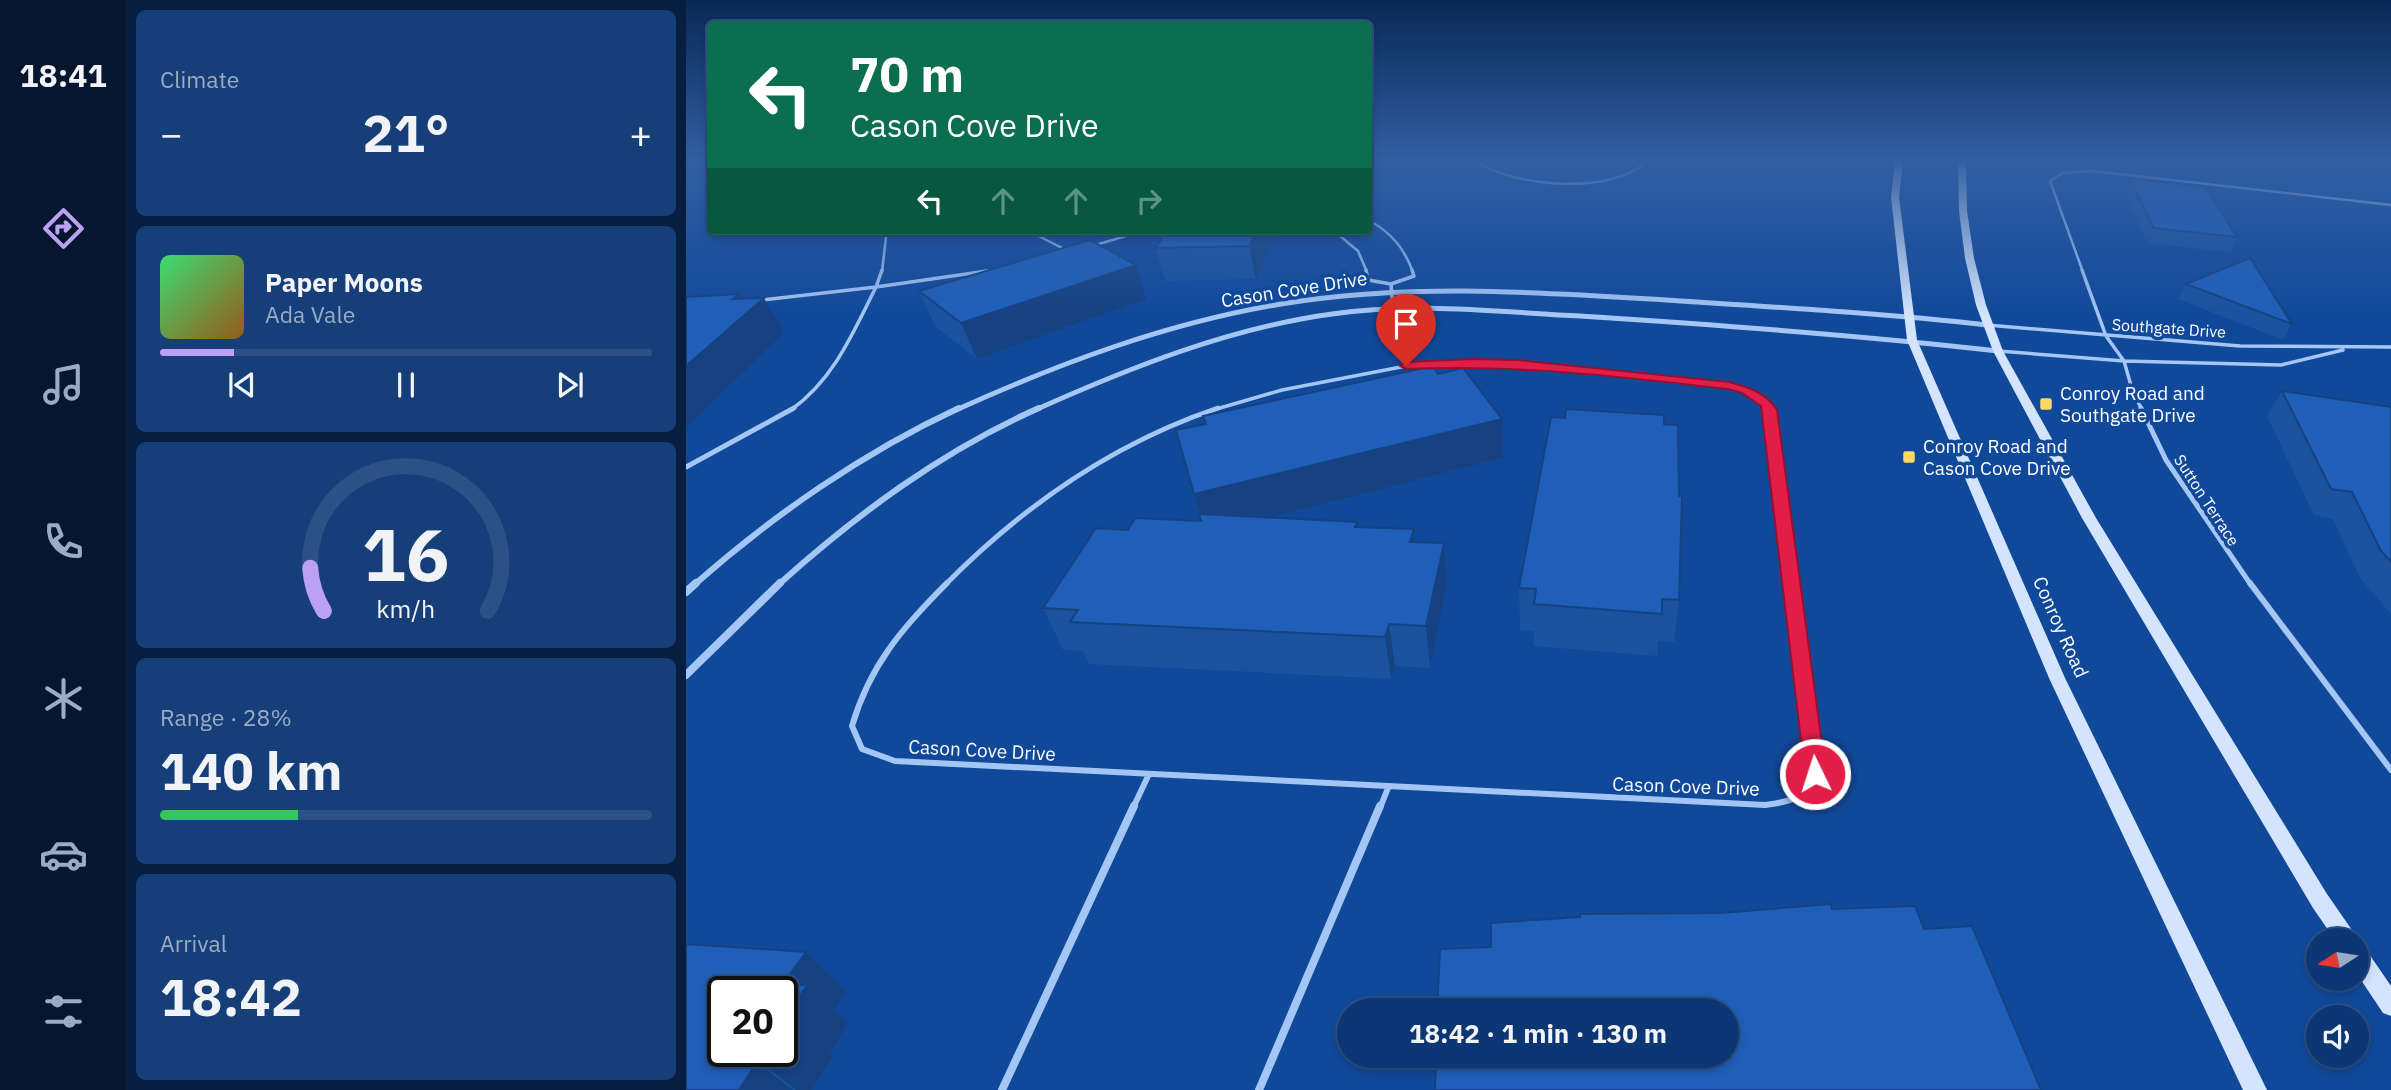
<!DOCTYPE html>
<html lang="en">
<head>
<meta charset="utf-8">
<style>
  :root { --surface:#0d3774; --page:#163f79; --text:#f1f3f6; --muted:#9aacc5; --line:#2d5186; --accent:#bca0f2 }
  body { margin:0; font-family:"IBM Plex Sans",sans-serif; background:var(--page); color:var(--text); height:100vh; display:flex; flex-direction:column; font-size:26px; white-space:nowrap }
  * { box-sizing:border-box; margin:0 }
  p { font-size:23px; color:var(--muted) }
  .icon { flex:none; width:38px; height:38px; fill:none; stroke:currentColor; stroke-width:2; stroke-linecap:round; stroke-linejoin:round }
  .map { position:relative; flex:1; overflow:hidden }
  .drawer { display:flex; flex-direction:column; gap:10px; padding:10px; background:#071e40; width:560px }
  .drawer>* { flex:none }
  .top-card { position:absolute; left:21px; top:21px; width:665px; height:214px; border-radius:7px; box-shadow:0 4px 10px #0003,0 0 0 2px var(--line); background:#0b6e4f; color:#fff; overflow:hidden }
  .needle { width:46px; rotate:258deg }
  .buttons { position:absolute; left:1620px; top:928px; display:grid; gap:14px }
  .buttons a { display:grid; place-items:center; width:63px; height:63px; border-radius:50%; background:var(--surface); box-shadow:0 4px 10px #0003,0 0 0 2px var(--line); font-size:35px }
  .speed { position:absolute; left:21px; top:976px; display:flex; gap:14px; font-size:35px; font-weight:700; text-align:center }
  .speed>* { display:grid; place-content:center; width:91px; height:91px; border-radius:50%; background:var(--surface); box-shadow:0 4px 10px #0003,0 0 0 2px var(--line); line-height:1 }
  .speed .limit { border:4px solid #111; border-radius:10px; background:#fff; color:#111 }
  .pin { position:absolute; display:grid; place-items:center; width:60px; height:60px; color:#fff; margin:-72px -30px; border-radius:50% 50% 50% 0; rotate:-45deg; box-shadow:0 0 7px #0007 }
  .pin .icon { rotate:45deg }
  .me { position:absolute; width:77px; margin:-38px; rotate:356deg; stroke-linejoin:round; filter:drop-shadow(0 0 5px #0008) }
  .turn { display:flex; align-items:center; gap:24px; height:147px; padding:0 28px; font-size:32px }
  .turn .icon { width:91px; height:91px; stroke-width:2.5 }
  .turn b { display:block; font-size:49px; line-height:60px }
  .lanes { display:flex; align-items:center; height:66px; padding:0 28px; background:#0003; justify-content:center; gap:35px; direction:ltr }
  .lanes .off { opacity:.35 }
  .big { font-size:52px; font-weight:800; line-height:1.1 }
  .drawer .widget { flex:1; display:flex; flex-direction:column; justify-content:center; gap:10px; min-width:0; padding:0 24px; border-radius:10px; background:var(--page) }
  .drawer .dial { align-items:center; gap:0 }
  .dial svg { height:182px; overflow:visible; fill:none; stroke:var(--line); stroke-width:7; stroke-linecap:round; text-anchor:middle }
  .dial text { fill:var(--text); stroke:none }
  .song { display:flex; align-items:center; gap:21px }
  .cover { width:84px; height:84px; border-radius:10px; background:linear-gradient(135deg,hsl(140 70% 55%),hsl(30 70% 35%)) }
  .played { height:7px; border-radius:4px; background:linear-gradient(90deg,var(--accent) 15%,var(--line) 15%) }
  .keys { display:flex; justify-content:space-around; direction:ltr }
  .heat { display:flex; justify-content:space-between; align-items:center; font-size:38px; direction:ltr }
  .charge { height:10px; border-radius:5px; background:linear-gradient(90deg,#34c759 28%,var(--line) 0) }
  .trip { position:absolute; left:651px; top:998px; width:402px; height:70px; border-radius:35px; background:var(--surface); box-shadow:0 4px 10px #0003,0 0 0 2px var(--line); font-weight:800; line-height:70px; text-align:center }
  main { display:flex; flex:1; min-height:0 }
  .menu { display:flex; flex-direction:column; width:126px; justify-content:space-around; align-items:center; background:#05162e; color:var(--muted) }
  .menu .icon { width:49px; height:49px }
  .menu .on { color:var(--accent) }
  .menu b { font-size:32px; color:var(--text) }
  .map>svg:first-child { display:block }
</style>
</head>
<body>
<main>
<nav class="menu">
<b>18:41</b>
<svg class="icon on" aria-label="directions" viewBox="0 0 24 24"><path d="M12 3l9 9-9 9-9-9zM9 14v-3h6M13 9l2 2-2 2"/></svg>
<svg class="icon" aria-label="music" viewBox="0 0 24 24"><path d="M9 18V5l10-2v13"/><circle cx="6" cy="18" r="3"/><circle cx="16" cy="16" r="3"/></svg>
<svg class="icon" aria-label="phone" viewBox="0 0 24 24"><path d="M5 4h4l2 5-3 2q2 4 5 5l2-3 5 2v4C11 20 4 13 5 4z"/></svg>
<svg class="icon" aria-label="climate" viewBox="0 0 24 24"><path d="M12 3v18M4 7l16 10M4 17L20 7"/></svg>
<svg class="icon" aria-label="car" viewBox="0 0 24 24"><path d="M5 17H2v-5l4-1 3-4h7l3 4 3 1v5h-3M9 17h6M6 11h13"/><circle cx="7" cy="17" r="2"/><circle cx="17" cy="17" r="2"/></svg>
<svg class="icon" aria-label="filters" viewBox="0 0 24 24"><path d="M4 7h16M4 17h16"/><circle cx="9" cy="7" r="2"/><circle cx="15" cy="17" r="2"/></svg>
</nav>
<section class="drawer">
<div class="widget"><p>Climate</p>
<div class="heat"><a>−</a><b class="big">21°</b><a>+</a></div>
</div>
<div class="widget">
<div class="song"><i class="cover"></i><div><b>Paper Moons</b><p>Ada Vale</p></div></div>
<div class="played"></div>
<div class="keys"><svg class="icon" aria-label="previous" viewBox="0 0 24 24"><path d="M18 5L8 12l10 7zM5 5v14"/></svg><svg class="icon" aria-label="pause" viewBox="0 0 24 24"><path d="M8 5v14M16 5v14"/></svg><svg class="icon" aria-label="next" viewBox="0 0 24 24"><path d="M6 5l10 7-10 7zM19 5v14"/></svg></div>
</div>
<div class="widget dial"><svg viewBox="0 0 100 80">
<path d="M14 69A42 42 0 1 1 86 69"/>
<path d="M14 69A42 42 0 0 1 8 50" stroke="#bca0f2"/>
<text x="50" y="56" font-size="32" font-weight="700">16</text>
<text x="50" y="72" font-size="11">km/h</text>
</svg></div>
<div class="widget"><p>Range · 28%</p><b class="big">140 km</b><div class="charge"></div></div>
<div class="widget"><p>Arrival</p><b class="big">18:42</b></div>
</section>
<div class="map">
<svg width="1705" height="1090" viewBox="0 0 1705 1090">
  <rect width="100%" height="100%" fill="#11499a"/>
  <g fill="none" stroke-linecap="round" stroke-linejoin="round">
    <path stroke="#a4c6f4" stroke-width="2.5" d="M 791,162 C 830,187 924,195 960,162
      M 682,220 C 705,232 718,248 727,272
      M 193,231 L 200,237 L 196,272
      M 343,231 L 382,251
      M 648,231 L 672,251 L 681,272
      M 406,246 L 457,231
      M 295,272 L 301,271
      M 1397,272 L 1364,181 L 1377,173 L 1406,171 L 1705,205"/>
    <path stroke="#a4c6f4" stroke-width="3.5" d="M 196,270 L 190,287 L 301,271
      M 680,270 L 682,280 L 705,284 L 728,276 L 726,270
      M 1396,270 L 1420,336 L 1438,361 L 1446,389 L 1456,410
      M 705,284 L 707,310 L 720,366
      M 75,300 L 190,287
      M 1301,325 L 1554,346 L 1705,347
      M 1312,351 L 1438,361 L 1595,365 L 1657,350
      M 720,366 L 841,366 L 1043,385 L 1072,396 L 1084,410
      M 105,410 C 148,379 167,333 190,287
      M 527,410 L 596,390 L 720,366"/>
    <path stroke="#a4c6f4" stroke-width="5" d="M 1083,408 L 1107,585
      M 1455,408 L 1480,460 L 1565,585
      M 0,467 L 108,408
      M 259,585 C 336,507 428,443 532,408"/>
    <path stroke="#a4c6f4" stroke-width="6" d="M 261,583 C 216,628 184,665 166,726 L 176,749 L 209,761 L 1079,805 C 1094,803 1113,801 1122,787 C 1138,761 1111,620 1107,583
      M 1564,583 L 1705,770
      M 447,808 L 463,774
      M 694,808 L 702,788"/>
    <path stroke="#a4c6f4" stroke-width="8" d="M 316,1090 L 448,806
      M 573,1090 L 694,806"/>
    <path stroke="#a4c6f4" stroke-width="5" d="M 270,410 C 374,363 481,323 595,304 C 724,283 850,292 980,300 C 1087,307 1194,313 1301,325
      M 349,410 C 443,368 543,328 646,314 C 728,302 812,312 894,316 C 1034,325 1173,335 1312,351"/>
    <path stroke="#a4c6f4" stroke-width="6" d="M 8,585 C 86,516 178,452 273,408
      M 92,585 C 171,514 256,451 353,408"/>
    <path stroke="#a4c6f4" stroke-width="8" d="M 0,592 L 10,583
      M 0,675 L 94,583"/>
    <path fill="#d4e4fd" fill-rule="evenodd" d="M 1209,162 L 1217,162 L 1213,197 L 1231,340 L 1379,678 L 1581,1090 L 1557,1090 L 1363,678 L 1221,340 L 1205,197 Z
      M 1272,162 L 1280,162 L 1281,211 L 1288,258 L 1300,305 L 1317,351 L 1410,518 L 1641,894 L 1668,933 L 1672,940 L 1671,941 L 1649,940 L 1627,908 L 1396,518 L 1307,351 L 1290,305 L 1279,258 L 1273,211 Z
      M 1671,945 L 1679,948 L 1705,986 L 1705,1016 L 1697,1013 L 1671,974 Z"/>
  </g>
  <path fill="#1b529f" d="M 1444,179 L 1551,237 L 1544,252 L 1461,243 L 1439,192 Z
    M 591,231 L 570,279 L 479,281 L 470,248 Z
    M 1500,284 L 1606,324 L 1597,340 L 1492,299 Z
    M 233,291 L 460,299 L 291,359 L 249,326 Z
    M 752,374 L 816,419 L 817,458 L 584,518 L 672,527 L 728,529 L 729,542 L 761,584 L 744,668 L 709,666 L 705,679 L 403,664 L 397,651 L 377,650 L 357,608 L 442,530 L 515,521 L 508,494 Z
    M 1596,391 L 1705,407 L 1705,614 L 1674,578 L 1647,519 L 1628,515 L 1581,416 Z
    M 978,424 L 993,600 L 988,642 L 972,641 L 971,656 L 848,646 L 848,631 L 834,630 L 833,588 Z
    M 160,991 L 148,1010 L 162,1023 L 144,1055 L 147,1057 L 126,1090 L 0,1090 Z"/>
  <path fill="#164282" d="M 571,231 L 591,231 L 570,279 L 563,246 Z
    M 450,265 L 460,299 L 291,359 L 275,323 Z
    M 54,294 L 64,311 L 78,298 L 98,333 L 0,427 L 0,366 L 47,299 Z
    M 816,419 L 817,458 L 520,534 L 508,494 Z
    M 728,529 L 732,570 L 724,542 Z
    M 758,543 L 761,584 L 744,668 L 740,626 Z
    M 703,624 L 709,666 L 705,679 L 699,637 Z
    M 120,952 L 160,991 L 148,1010 L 162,1023 L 144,1055 L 147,1057 L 126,1090 L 110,1090 L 74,1062 L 81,1052 L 96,1052 L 96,1030 L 99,1019 L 97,984 Z
    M 71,1062 L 107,1090 L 53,1090 Z"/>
  <path fill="#1f5fb9" stroke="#164282" stroke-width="2" d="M 1444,179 L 1518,186 L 1551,237 L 1468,228 Z
    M 480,231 L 571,231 L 563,246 L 470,248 Z
    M 404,240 L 450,265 L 275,323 L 233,291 Z
    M 1564,258 L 1606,324 L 1500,284 Z
    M 54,294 L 47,299 L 78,298 L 0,366 L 0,297 Z
    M 747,366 L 752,374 L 777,368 L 816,419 L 508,494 L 490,430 L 520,424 L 517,416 Z
    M 1596,391 L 1705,407 L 1705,562 L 1695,551 L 1666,492 L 1645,489 Z
    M 880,409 L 978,415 L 978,424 L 992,425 L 993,496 L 996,496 L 993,600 L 976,599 L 976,614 L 848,604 L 850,589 L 833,588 L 865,417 L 879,418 Z
    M 513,514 L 671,522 L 669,527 L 728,529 L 724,542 L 758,543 L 740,626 L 703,624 L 699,637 L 384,622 L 392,610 L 357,608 L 410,528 L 442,530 L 449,518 L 515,521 Z
    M 1145,904 L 1146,909 L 1229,906 L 1238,929 L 1286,926 L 1355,1090 L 749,1090 L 750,1055 L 1041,1055 L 1041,1010 L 751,1010 L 754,949 L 805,947 L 805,923 L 894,917 L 894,914 L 1035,913 Z
    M 0,944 L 120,952 L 97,984 L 121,985 L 99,1019 L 103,1020 L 96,1030 L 96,992 L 37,992 L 37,1052 L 81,1052 L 74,1062 L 71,1062 L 53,1090 L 0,1090 Z"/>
  <linearGradient id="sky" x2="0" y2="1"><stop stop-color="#092855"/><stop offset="0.51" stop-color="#325fa3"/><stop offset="1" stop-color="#325fa3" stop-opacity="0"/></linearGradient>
  <rect width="1705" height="315" fill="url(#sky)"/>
  <path fill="#e11d48" stroke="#92132f" stroke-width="2" d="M 787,359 L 831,360 L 1043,382 C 1062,387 1081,393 1091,410 L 1140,774 L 1137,780 L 1129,782 L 1122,780 L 1119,774 L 1075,406 L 1056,393 L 1042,389 C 933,377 831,364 720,369 L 714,366 L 720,362 Z"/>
  <g fill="#ffd867" stroke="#11499a" stroke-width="2.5">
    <rect x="1353" y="397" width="14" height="14" rx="3.5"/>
    <rect x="1216" y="450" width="14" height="14" rx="3.5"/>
  </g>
  <g text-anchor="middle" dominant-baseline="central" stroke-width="7" stroke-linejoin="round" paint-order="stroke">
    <g font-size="16" fill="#fff" stroke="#11499a">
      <text transform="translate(1483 328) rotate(4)">Southgate Drive</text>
      <text transform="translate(1521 500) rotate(57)">Sutton Terrace</text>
    </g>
    <g font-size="19" fill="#fff" stroke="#11499a">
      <text transform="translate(608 289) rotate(-9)">Cason Cove Drive</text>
      <text transform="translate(1375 627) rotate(66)">Conroy Road</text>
      <text transform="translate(296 750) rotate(3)">Cason Cove Drive</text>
      <text transform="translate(1000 786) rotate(2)">Cason Cove Drive</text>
    </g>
    <g font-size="19" fill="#fff" stroke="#11499a" text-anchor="start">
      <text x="1374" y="393">Conroy Road and<tspan x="1374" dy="22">Southgate Drive</tspan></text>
      <text x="1237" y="446">Conroy Road and<tspan x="1237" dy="22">Cason Cove Drive</tspan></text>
    </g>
  </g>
</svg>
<div class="buttons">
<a><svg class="needle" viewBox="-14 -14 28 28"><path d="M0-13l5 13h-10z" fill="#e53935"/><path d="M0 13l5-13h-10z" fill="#9aacc5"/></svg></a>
<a><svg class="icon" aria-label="sound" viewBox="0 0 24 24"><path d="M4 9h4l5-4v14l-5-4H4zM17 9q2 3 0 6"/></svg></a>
</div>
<div class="speed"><div class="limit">20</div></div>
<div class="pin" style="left:720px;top:366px;background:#d93025"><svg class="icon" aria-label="arrive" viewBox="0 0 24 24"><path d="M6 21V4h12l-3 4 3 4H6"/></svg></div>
<svg class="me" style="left:1129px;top:774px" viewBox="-20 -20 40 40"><circle r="17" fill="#e11d48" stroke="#fff" stroke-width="3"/><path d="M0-11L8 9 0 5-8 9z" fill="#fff"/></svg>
<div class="trip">18:42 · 1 min · 130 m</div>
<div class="top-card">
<div class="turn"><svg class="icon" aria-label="left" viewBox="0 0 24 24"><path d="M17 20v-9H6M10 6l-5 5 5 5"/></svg><div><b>70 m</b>Cason Cove Drive</div></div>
<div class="lanes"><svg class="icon" aria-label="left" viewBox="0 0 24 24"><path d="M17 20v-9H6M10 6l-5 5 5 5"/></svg><svg class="icon off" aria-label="ahead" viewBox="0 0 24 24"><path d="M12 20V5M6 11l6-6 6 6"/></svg><svg class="icon off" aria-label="ahead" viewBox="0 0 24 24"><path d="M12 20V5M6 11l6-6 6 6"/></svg><svg class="icon off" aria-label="right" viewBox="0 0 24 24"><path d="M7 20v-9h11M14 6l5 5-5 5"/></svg></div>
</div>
</div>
</main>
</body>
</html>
